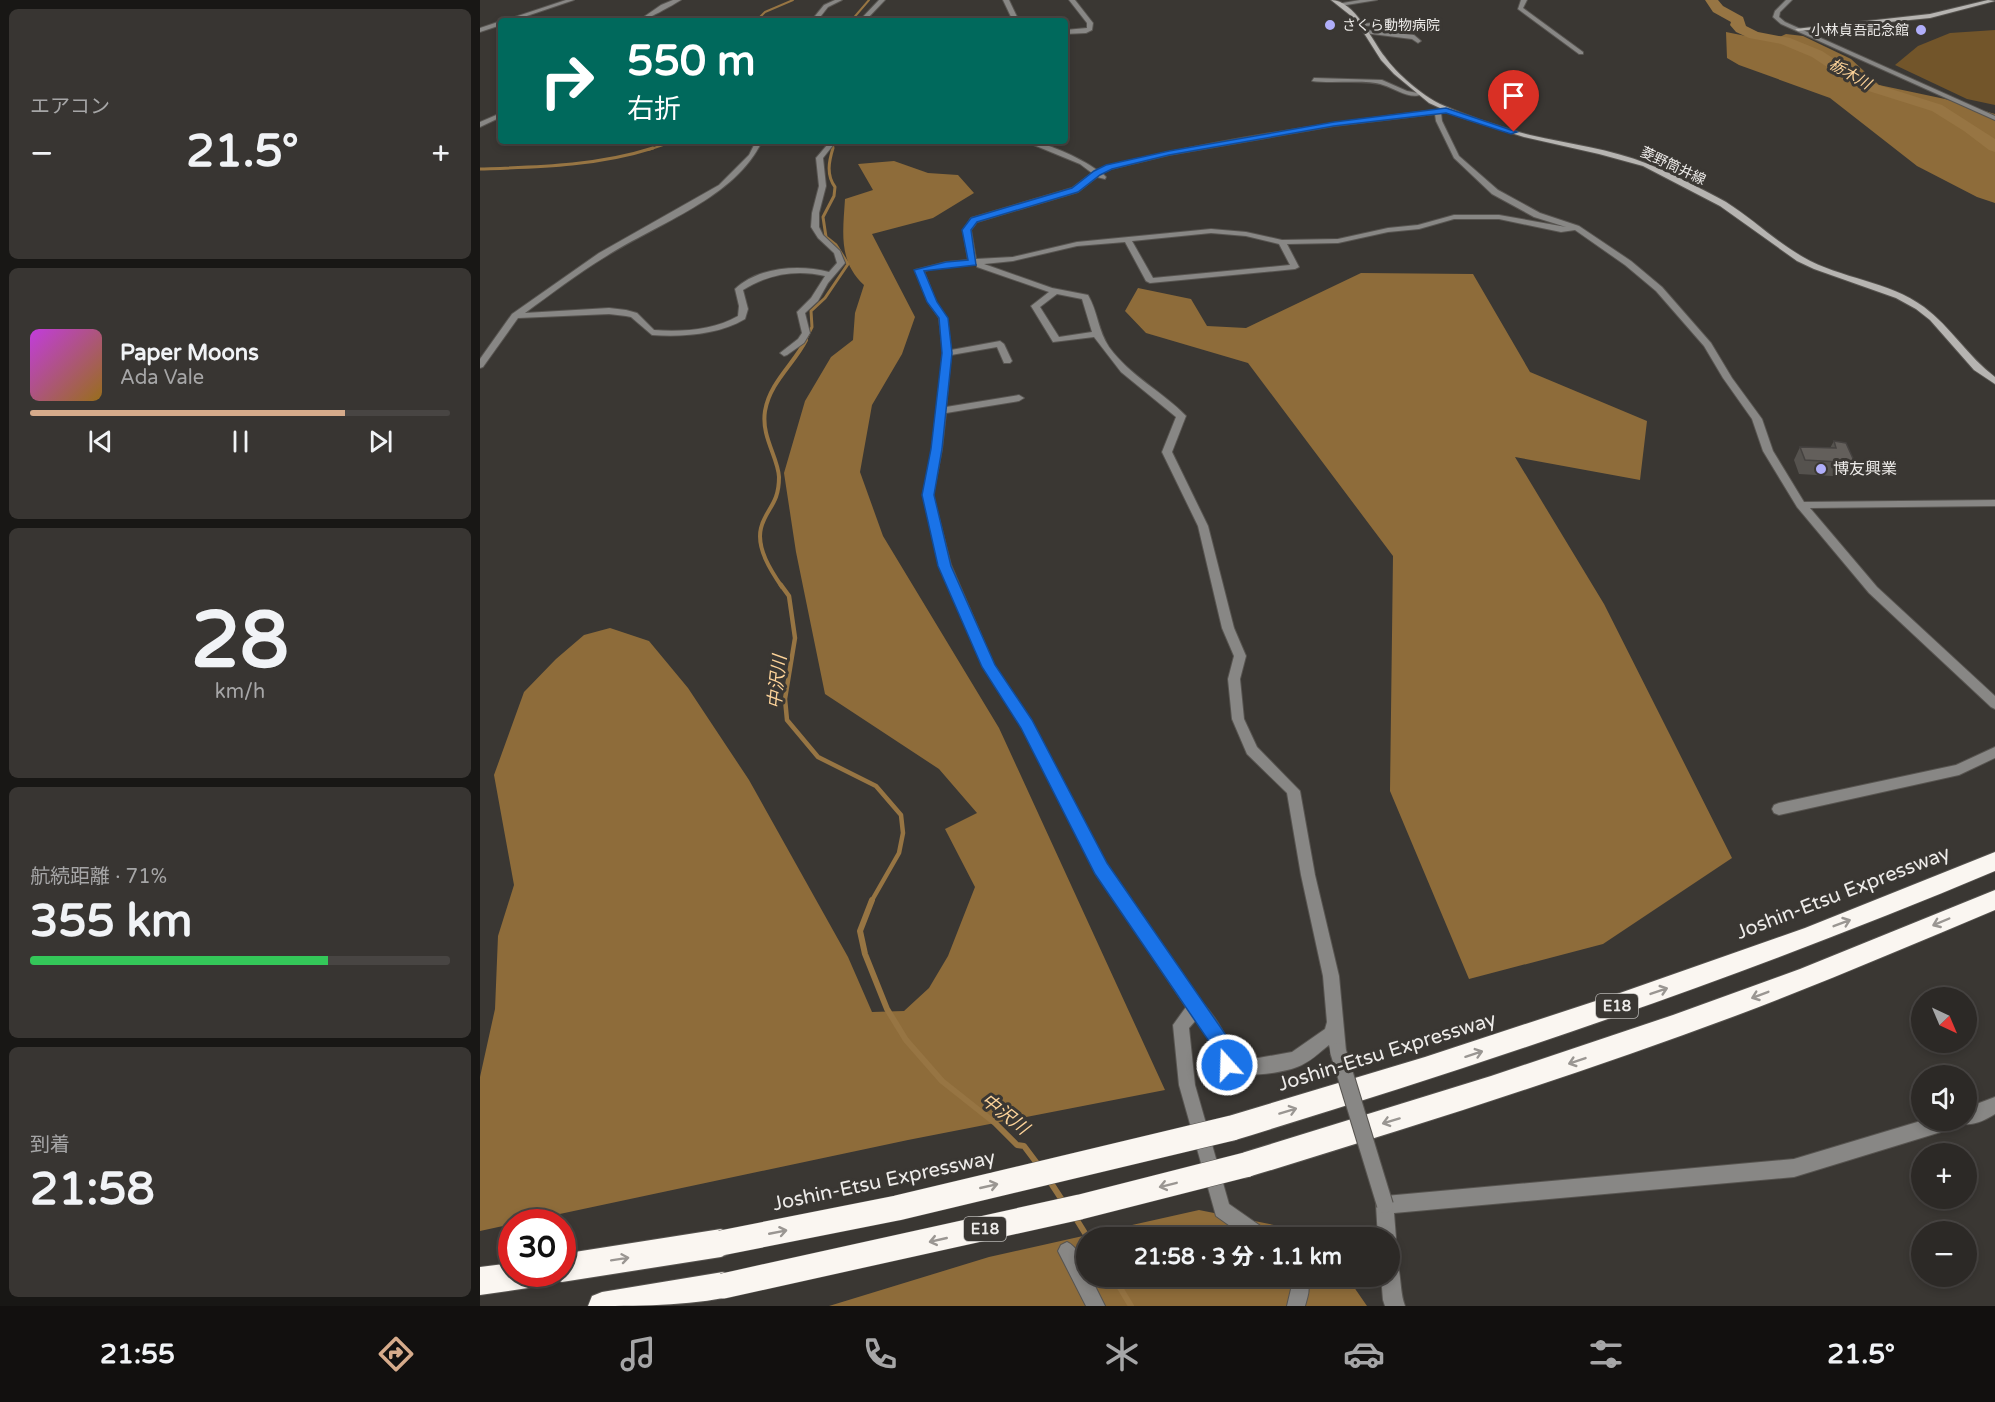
<!DOCTYPE html>
<html lang="ja">
<head>
<meta charset="utf-8">
<style>
  :root { --surface:#2c2926; --page:#383532; --text:#f1f3f6; --muted:#a6a6a7; --line:#484543; --accent:#d6ab8b }
  body { margin:0; font-family:"Varela Round","Noto Sans JP",sans-serif; background:var(--page); color:var(--text); height:100vh; display:flex; flex-direction:column; font-size:22px; white-space:nowrap }
  * { box-sizing:border-box; margin:0 }
  p { font-size:20px; color:var(--muted) }
  .icon { flex:none; width:33px; height:33px; fill:none; stroke:currentColor; stroke-width:2; stroke-linecap:round; stroke-linejoin:round }
  .map { position:relative; flex:1; overflow:hidden }
  .sheet { display:flex; flex-direction:column; gap:9px; padding:9px; background:#181715; width:480px }
  .sheet>* { flex:none }
  .guide { position:absolute; left:18px; top:18px; width:570px; height:126px; border-radius:6px; box-shadow:0 3px 9px #0003,0 0 0 2px var(--line); background:#00695c; color:#fff; overflow:hidden }
  .needle { width:39px; rotate:136deg }
  .tools { position:absolute; left:1431px; top:987px; display:grid; gap:12px }
  .tools a { display:grid; place-items:center; width:66px; height:66px; border-radius:50%; background:var(--surface); box-shadow:0 3px 9px #0003,0 0 0 2px var(--line); font-size:30px }
  .speed { position:absolute; left:18px; top:1209px; display:flex; gap:12px; font-size:30px; font-weight:700; text-align:center }
  .speed>* { display:grid; place-content:center; width:78px; height:78px; border-radius:50%; background:var(--surface); box-shadow:0 3px 9px #0003,0 0 0 2px var(--line); line-height:1 }
  .speed .limit { border:9px solid #d22; background:#fff; color:#111 }
  .pin { position:absolute; display:grid; place-items:center; width:51px; height:51px; color:#fff; margin:-62px -26px; border-radius:50% 50% 50% 0; rotate:-45deg; box-shadow:0 0 6px #0007 }
  .pin .icon { rotate:45deg }
  .me { position:absolute; width:66px; margin:-33px; rotate:340deg; stroke-linejoin:round; filter:drop-shadow(0 0 4px #0008) }
  .turn { display:flex; align-items:center; gap:21px; height:126px; padding:0 30px; font-size:27px }
  .turn .icon { width:78px; height:78px; stroke-width:2.5 }
  .turn b { display:block; font-size:42px; line-height:51px }
  .big { font-size:45px; font-weight:800; line-height:1.1 }
  .sheet .widget { flex:1; display:flex; flex-direction:column; justify-content:center; gap:9px; min-width:0; padding:0 21px; border-radius:9px; background:var(--page) }
  .sheet .dial { align-items:center; gap:0 }
  .dial b { font-size:78px; line-height:1 }
  .song { display:flex; align-items:center; gap:18px }
  .cover { width:72px; height:72px; border-radius:9px; background:linear-gradient(135deg,hsl(290 70% 55%),hsl(40 70% 35%)) }
  .played { height:6px; border-radius:3px; background:linear-gradient(90deg,var(--accent) 75%,var(--line) 75%) }
  .keys { display:flex; justify-content:space-around; direction:ltr }
  .heat { display:flex; justify-content:space-between; align-items:center; font-size:33px; direction:ltr }
  .charge { height:9px; border-radius:4px; background:linear-gradient(90deg,#34c759 71%,var(--line) 0) }
  .trip { position:absolute; left:596px; top:1227px; width:324px; height:60px; border-radius:30px; background:var(--surface); box-shadow:0 3px 9px #0003,0 0 0 2px var(--line); font-weight:800; line-height:60px; text-align:center }
  .tabs { display:flex; height:96px; justify-content:space-around; align-items:center; background:#12100f; color:var(--muted) }
  .tabs .icon { width:42px; height:42px }
  .tabs .on { color:var(--accent) }
  .tabs b { font-size:27px; color:var(--text) }
  main { display:flex; flex:1; min-height:0 }
  .map>svg:first-child { display:block }
</style>
</head>
<body>
<main>
<section class="sheet">
<div class="widget"><p>エアコン</p>
<div class="heat"><a>−</a><b class="big">21.5°</b><a>+</a></div>
</div>
<div class="widget">
<div class="song"><i class="cover"></i><div><b>Paper Moons</b><p>Ada Vale</p></div></div>
<div class="played"></div>
<div class="keys"><svg class="icon" aria-label="previous" viewBox="0 0 24 24"><path d="M18 5L8 12l10 7zM5 5v14"/></svg><svg class="icon" aria-label="pause" viewBox="0 0 24 24"><path d="M8 5v14M16 5v14"/></svg><svg class="icon" aria-label="next" viewBox="0 0 24 24"><path d="M6 5l10 7-10 7zM19 5v14"/></svg></div>
</div>
<div class="widget dial"><b>28</b><p>km/h</p></div>
<div class="widget"><p>航続距離 · 71%</p><b class="big">355 km</b><div class="charge"></div></div>
<div class="widget"><p>到着</p><b class="big">21:58</b></div>
</section>
<div class="map">
<svg width="1515" height="1306" viewBox="0 0 1515 1306">
  <rect width="100%" height="100%" fill="#3a3733"/>
  <path fill="#72552a" d="M 1515,30 L 1515,105 L 1487,99 L 1415,65 L 1438,46 L 1470,33 Z"/>
  <path fill="#8e6c3a" d="M 1246,32 L 1291,41 L 1306,34 L 1323,36 L 1371,59 L 1399,85 L 1465,99 L 1515,114 L 1515,203 L 1497,197 L 1437,166 L 1350,98 L 1259,65 L 1247,58 Z
    M 414,161 L 448,173 L 478,175 L 494,193 L 453,218 L 392,234 L 435,317 L 422,354 L 392,405 L 380,472 L 403,536 L 519,728 L 685,1090 L 428,1140 L 0,1231 L 0,1077 L 15,1009 L 18,936 L 34,885 L 14,775 L 44,692 L 76,659 L 104,635 L 130,628 L 169,641 L 208,688 L 269,780 L 368,957 L 392,1012 L 424,1011 L 449,988 L 468,956 L 495,887 L 465,829 L 497,813 L 459,769 L 345,694 L 316,552 L 304,473 L 325,401 L 351,357 L 373,340 L 375,313 L 384,285 C 358,261 363,232 365,199 L 393,190 L 378,164 Z
    M 881,273 L 993,274 L 1050,372 L 1167,421 L 1160,480 L 1035,457 L 1124,604 L 1252,858 L 1123,944 L 989,979 L 910,791 L 913,556 L 768,363 L 666,333 L 645,311 L 658,288 L 711,299 L 727,326 L 766,328 Z
    M 719,1210 L 839,1234 L 841,1237 L 606,1238 L 606,1276 L 867,1277 L 887,1306 L 349,1306 L 509,1257 Z"/>
  <g fill="none" stroke-linecap="round" stroke-linejoin="round">
    <path stroke="#977543" stroke-width="2" d="M 276,21 L 285,12 L 313,0
      M 371,21 L 389,0
      M 168,150 L 183,145 L 185,141
      M 352,150 L 355,141"/>
    <path stroke="#977543" stroke-width="3" d="M 0,169 C 58,167 117,166 173,148
      M 325,341 L 332,327 L 331,311 L 345,298 L 368,264 L 356,245 L 346,237 L 343,217 L 354,196 L 355,187 C 346,175 349,161 353,148"/>
    <path stroke="#977543" stroke-width="4" d="M 302,587 C 291,571 276,548 281,528 C 286,508 299,505 299,477 C 298,457 281,437 285,411 C 290,382 314,364 326,340"/>
    <path stroke="#977543" stroke-width="4.5" d="M 301,585 L 309,596 L 315,638 L 305,699 L 307,720 L 338,757 L 396,786 L 421,815 L 423,833 L 419,853 L 391,902"/>
    <path stroke="#977543" stroke-width="6" d="M 392,900 L 380,931 L 385,954 L 407,1009 L 426,1040 L 462,1081 L 515,1123 L 537,1145 L 544,1146 L 559,1166
      M 569,1180 L 584,1203
      M 595,1217 L 608,1238
      M 633,1276 L 651,1306"/>
    <path fill="#977543" fill-rule="evenodd" d="M 1225,0 L 1238,0 L 1243,6 L 1263,17 L 1266,26 L 1278,32 L 1310,38 L 1342,51 L 1389,82 L 1462,105 L 1515,139 L 1515,152 L 1509,150 L 1484,131 L 1452,111 L 1379,88 L 1332,57 L 1301,44 L 1269,38 L 1256,32 L 1250,25 L 1251,22 L 1233,12 Z"/>
    <g stroke="#575450" stroke-width="2">
      <path id="street" d="M 86,0 L 94,0 L 32,21 L 23,21 Z
        M 193,0 L 201,0 C 193,5 165,21 158,21 L 181,5 Z
        M 355,0 L 362,0 L 348,7 L 337,21 L 331,21 L 344,5 Z
        M 399,0 L 405,0 L 385,21 L 379,21 Z
        M 523,0 L 529,0 L 539,21 L 533,21 Z
        M 589,0 L 595,0 L 613,23 L 612,30 L 606,33 L 585,34 L 585,30 L 607,28 L 607,23 Z
        M 880,0 L 897,0 L 860,6 L 857,4 Z
        M 1041,0 L 1047,0 L 1043,8 L 1103,52 L 1103,54 L 1099,54 L 1038,9 Z
        M 1306,0 L 1312,0 L 1300,12 L 1299,17 L 1305,22 L 1515,116 L 1515,120 L 1301,24 L 1293,17 L 1295,11 Z
        M 21,21 L 21,25 L 0,32 L 0,28 Z
        M 926,21 L 924,24 L 881,26 L 878,24 Z
        M 886,30 L 934,35 L 941,41 L 938,43 L 932,39 L 884,33 Z
        M 834,78 L 902,80 L 927,91 L 943,94 C 930,100 916,89 903,85 C 887,79 851,84 832,81 Z
        M 964,109 L 967,111 L 961,113 L 962,121 L 979,156 L 1018,190 L 1060,213 L 1099,226 L 1151,261 L 1182,287 L 1231,343 L 1252,378 L 1282,419 L 1293,451 L 1324,502 L 1515,500 L 1515,506 L 1330,508 L 1397,587 L 1515,696 L 1515,709 L 1511,707 L 1389,593 L 1317,507 L 1283,451 L 1272,419 L 1243,378 L 1224,346 L 1176,291 L 1145,265 L 1095,230 L 1081,232 L 1019,219 L 974,219 L 939,229 L 908,232 L 858,243 L 807,244 L 819,267 L 815,269 L 670,283 L 666,281 L 645,242 L 597,246 L 533,261 L 504,264 L 572,288 L 608,295 C 618,312 618,331 629,347 C 651,377 682,391 706,416 L 692,452 L 728,526 L 754,628 L 766,656 L 760,679 L 764,719 L 777,747 L 820,791 L 835,875 L 859,976 L 866,1051 L 864,1057 L 858,1059 L 852,1057 L 849,1045 C 840,1052 829,1063 817,1067 C 799,1074 760,1078 741,1071 L 736,1050 L 716,1020 L 709,1028 L 715,1085 L 749,1204 L 789,1232 L 792,1238 L 767,1238 L 736,1216 L 699,1085 L 693,1025 L 706,1007 L 616,873 L 542,727 L 503,667 L 459,565 L 443,495 L 452,449 L 463,353 L 459,318 L 448,302 L 435,270 L 466,262 L 488,260 L 483,230 L 491,218 L 592,188 L 612,173 L 600,164 L 544,141 C 565,141 600,158 617,170 L 627,166 C 738,139 851,122 964,109 ZM 955,114 L 956,121 L 974,158 L 1012,194 L 1054,217 L 1086,227 L 1019,215 L 974,215 L 938,225 L 908,228 L 858,239 L 802,240 L 766,232 L 731,229 L 597,242 L 533,257 L 496,259 L 491,230 L 497,222 L 598,192 L 617,177 L 625,179 L 626,177 L 622,173 L 631,169 L 689,155 L 854,126 ZM 731,233 L 766,236 L 799,244 L 810,265 L 673,278 L 652,241 ZM 497,264 L 497,267 L 569,292 L 551,306 L 573,342 L 614,337 L 641,372 L 696,417 L 682,452 L 718,526 L 742,628 L 754,656 L 748,679 L 752,719 L 767,754 L 807,793 L 821,875 L 843,976 L 847,1022 L 845,1029 L 812,1052 L 767,1060 L 753,1058 C 748,1034 731,1010 713,993 L 626,865 L 551,720 L 514,665 L 471,565 L 453,495 L 462,449 L 466,413 L 539,401 L 544,398 L 539,395 L 466,407 L 471,355 L 517,347 L 524,363 L 530,363 L 532,361 L 524,344 L 520,341 L 471,350 L 467,318 L 456,302 L 444,271 L 466,266 ZM 577,294 L 602,299 L 612,332 L 579,337 L 560,307 Z
        M 21,113 L 21,117 L 0,127 L 0,122 Z
        M 276,141 L 282,141 C 256,198 176,224 125,257 C 97,274 71,294 45,313 L 129,308 L 146,310 L 157,313 L 174,330 C 202,332 234,330 258,316 L 259,306 L 255,289 C 278,267 319,264 349,272 L 357,263 L 354,253 L 338,238 L 331,227 L 332,213 L 339,186 L 336,158 L 348,144 L 347,141 L 353,141 L 354,144 L 343,158 L 346,186 L 339,213 L 339,227 L 343,235 L 360,251 L 365,263 L 348,283 L 338,301 L 325,313 L 330,333 L 324,343 L 307,355 L 304,356 L 300,353 L 318,339 L 322,333 L 317,312 L 331,298 L 345,276 C 317,269 288,274 263,290 L 268,309 L 265,319 C 238,335 202,337 172,335 L 151,317 L 146,316 L 129,314 L 38,318 L 3,367 L 0,368 L 0,359 L 32,314 L 119,253 L 239,185 L 269,155 Z
        M 1515,747 L 1515,758 L 1479,775 L 1299,815 L 1294,813 L 1292,809 L 1294,805 L 1299,803 L 1476,765 Z
        M 1515,1097 L 1515,1114 C 1506,1120 1491,1127 1481,1123 L 1474,1128 L 1314,1177 L 914,1213 L 916,1238 L 913,1244 L 909,1246 L 909,1238 L 898,1238 L 896,1205 L 899,1199 L 905,1196 L 1314,1159 L 1444,1120 L 1486,1120 L 1486,1108 Z
        M 587,1242 C 598,1247 606,1265 606,1276 L 610,1276 L 625,1306 L 606,1306 L 578,1251 L 581,1245 Z
        M 909,1254 L 915,1257 C 922,1272 919,1290 925,1306 L 905,1306 L 903,1300 L 901,1276 L 909,1276 Z
        M 803,1276 L 824,1276 C 832,1286 828,1295 825,1306 L 807,1306 L 811,1289 Z"/>
    </g>
    <g stroke="#575450" stroke-width="2">
      <path id="secondary" d="M 851,0 C 875,0 892,41 905,57 C 916,73 943,96 960,104 C 989,117 1019,127 1050,135 C 1089,144 1131,149 1168,164 C 1193,174 1222,189 1246,202 C 1273,219 1296,242 1323,257 C 1361,279 1409,281 1444,307 C 1471,327 1488,357 1515,377 L 1515,384 L 1494,370 L 1450,320 L 1436,309 L 1416,298 L 1334,269 L 1317,261 L 1240,206 L 1163,166 L 1119,154 L 1044,137 L 980,117 L 949,103 L 914,74 L 901,60 L 875,19 Z
        M 1508,0 L 1515,1 L 1450,18 L 1318,31 L 1315,29 L 1450,14 Z"/>
    </g>
    <g stroke="#575450" stroke-width="2">
      <path id="highway" d="M 1515,852 L 1515,871 C 1266,976 1011,1062 752,1141 L 743,1137 L 739,1128 L 743,1119 L 752,1115 L 945,1057 L 1137,994 L 1325,928 Z
        M 1515,890 L 1515,910 C 1429,946 1343,983 1255,1016 C 1094,1076 930,1128 765,1178 L 756,1174 L 752,1165 L 756,1156 L 765,1152 L 1011,1076 L 1193,1015 L 1320,969 Z
        M 241,1229 L 251,1233 L 255,1243 L 251,1253 L 241,1257 L 82,1282 L 72,1278 L 71,1274 L 82,1274 L 82,1254 Z
        M 32,1263 L 32,1274 L 62,1274 L 58,1284 L 48,1288 L 0,1295 L 0,1267 Z
        M 243,1272 L 253,1276 L 257,1286 L 253,1296 C 209,1306 154,1306 108,1306 L 112,1296 L 122,1292 Z"/>
    </g>
    <use href="#street" fill="#888785" fill-rule="evenodd"/>
    <use href="#secondary" fill="#b6b4b1" fill-rule="evenodd"/>
    <use href="#highway" fill="#faf6f1" fill-rule="evenodd"/>
    <g stroke="#575450" stroke-width="18" stroke-linecap="butt">
      <path id="street-bridge" d="M 858,1051 L 905,1205"/>
    </g>
    <g stroke="#575450" stroke-width="26" stroke-linecap="butt">
      <path id="highway-bridge" d="M 241,1243 L 417,1208 L 752,1128
        M 243,1286 L 600,1207 L 765,1165"/>
    </g>
    <use href="#street-bridge" stroke="#888785" stroke-width="16"/>
    <use href="#highway-bridge" stroke="#faf6f1" stroke-width="25"/>
  </g>
  <path fill="#55524e" d="M 1354,441 L 1375,463 L 1368,477 L 1319,474 L 1314,460 L 1320,447 L 1350,448 Z"/>
  <path fill="#635f5b" stroke="#454240" stroke-width="1.5" d="M 1354,441 L 1366,443 L 1375,463 L 1325,460 L 1320,447 L 1356,448 Z"/>
  <defs><path id="oneway-shaft" d="M-6 0H5M1.5-3L5.5 0L1.5 3" fill="none" stroke-width="1.6" stroke-linecap="round" stroke-linejoin="round" transform="scale(1.5)"/></defs>
  <g stroke="#9a9692">
    <use href="#oneway-shaft" transform="translate(1461 922) rotate(157)"/>
    <use href="#oneway-shaft" transform="translate(1362 923) rotate(-21)"/>
    <use href="#oneway-shaft" transform="translate(1179 991) rotate(-19)"/>
    <use href="#oneway-shaft" transform="translate(1280 995) rotate(159)"/>
    <use href="#oneway-shaft" transform="translate(994 1054) rotate(-18)"/>
    <use href="#oneway-shaft" transform="translate(1097 1061) rotate(161)"/>
    <use href="#oneway-shaft" transform="translate(808 1111) rotate(-17)"/>
    <use href="#oneway-shaft" transform="translate(911 1121) rotate(163)"/>
    <use href="#oneway-shaft" transform="translate(688 1185) rotate(166)"/>
    <use href="#oneway-shaft" transform="translate(509 1186) rotate(-13)"/>
    <use href="#oneway-shaft" transform="translate(298 1232) rotate(-11)"/>
    <use href="#oneway-shaft" transform="translate(458 1240) rotate(167)"/>
    <use href="#oneway-shaft" transform="translate(140 1259) rotate(-9)"/>
  </g>
  <path fill="#1a73e8" stroke="#114b97" stroke-width="1.5" d="M 966,108 L 1037,132 L 1031,134 L 966,113 L 854,126 L 689,155 L 632,169 L 620,175 L 598,192 L 497,222 L 491,230 L 496,265 L 444,271 L 457,302 L 468,318 L 472,353 L 462,449 L 454,495 L 471,566 L 515,665 L 552,720 L 627,863 L 750,1041 L 756,1065 L 753,1071 L 747,1074 L 740,1071 L 735,1050 L 615,874 L 541,728 L 502,667 L 458,566 L 442,495 L 451,449 L 462,353 L 459,318 L 447,302 L 434,270 L 466,262 L 488,260 L 482,230 L 491,218 L 592,188 L 614,171 L 626,165 L 689,151 L 854,122 Z"/>
  <g fill="#b0aefa" stroke="#3a3733" stroke-width="2">
    <circle cx="850" cy="25" r="6"/>
    <circle cx="1441" cy="30" r="6"/>
    <circle cx="1341" cy="469" r="6"/>
  </g>
  <g text-anchor="middle" dominant-baseline="central" stroke-width="6" stroke-linejoin="round" paint-order="stroke">
    <g font-size="14" fill="#edebe9" stroke="#3a3733" text-anchor="start">
      <text x="862" y="25">さくら動物病院</text>
      <text x="1429" y="30" text-anchor="end">小林貞吾記念館</text>
    </g>
    <g font-size="14" fill="#edebe9" stroke="#3a3733">
      <text transform="translate(1193 166) rotate(25)">菱野筒井線</text>
    </g>
    <g font-size="15" font-style="italic" fill="#fdd399" stroke="#3a3733">
      <text transform="translate(1370 74) rotate(30)">栃木川</text>
    </g>
    <g fill="#3a3733" stroke="#b7b5b2" stroke-width="1.5">
      <rect x="1116" y="994" width="42" height="24" rx="4.5"/>
      <rect x="484" y="1217" width="42" height="24" rx="4.5"/>
    </g>
    <g font-size="15" font-weight="bold" fill="#edebe9">
      <text x="1137" y="1006">E18</text>
      <text x="505" y="1229">E18</text>
    </g>
    <g font-size="16" fill="#edebe9" stroke="#3a3733" text-anchor="start">
      <text x="1353" y="469">博友興業</text>
    </g>
    <g font-size="18" font-style="italic" fill="#fdd399" stroke="#3a3733">
      <text transform="translate(297 682) rotate(-84)">中沢川</text>
      <text transform="translate(525 1114) rotate(38)">中沢川</text>
    </g>
    <g font-size="20" fill="#edebe9" stroke="#3a3733">
      <text transform="translate(1363 893) rotate(-21)">Joshin-Etsu Expressway</text>
      <text transform="translate(907 1052) rotate(-17)">Joshin-Etsu Expressway</text>
      <text transform="translate(404 1181) rotate(-12)">Joshin-Etsu Expressway</text>
    </g>
  </g>
</svg>
<div class="tools">
<a><svg class="needle" viewBox="-14 -14 28 28"><path d="M0-13l5 13h-10z" fill="#e53935"/><path d="M0 13l5-13h-10z" fill="#a6a6a7"/></svg></a>
<a><svg class="icon" aria-label="sound" viewBox="0 0 24 24"><path d="M4 9h4l5-4v14l-5-4H4zM17 9q2 3 0 6"/></svg></a>
<a>+</a>
<a>−</a>
</div>
<div class="speed"><div class="limit">30</div></div>
<div class="pin" style="left:1034px;top:132px;background:#d93025"><svg class="icon" aria-label="arrive" viewBox="0 0 24 24"><path d="M6 21V4h12l-3 4 3 4H6"/></svg></div>
<svg class="me" style="left:747px;top:1065px" viewBox="-20 -20 40 40"><circle r="17" fill="#1a73e8" stroke="#fff" stroke-width="3"/><path d="M0-11L8 9 0 5-8 9z" fill="#fff"/></svg>
<div class="trip">21:58 · 3 分 · 1.1 km</div>
<div class="guide">
<div class="turn"><svg class="icon" aria-label="right" viewBox="0 0 24 24"><path d="M7 20v-9h11M14 6l5 5-5 5"/></svg><div><b>550 m</b>右折</div></div>
</div>
</div>
</main>
<nav class="tabs">
<b>21:55</b>
<svg class="icon on" aria-label="directions" viewBox="0 0 24 24"><path d="M12 3l9 9-9 9-9-9zM9 14v-3h6M13 9l2 2-2 2"/></svg>
<svg class="icon" aria-label="music" viewBox="0 0 24 24"><path d="M9 18V5l10-2v13"/><circle cx="6" cy="18" r="3"/><circle cx="16" cy="16" r="3"/></svg>
<svg class="icon" aria-label="phone" viewBox="0 0 24 24"><path d="M5 4h4l2 5-3 2q2 4 5 5l2-3 5 2v4C11 20 4 13 5 4z"/></svg>
<svg class="icon" aria-label="climate" viewBox="0 0 24 24"><path d="M12 3v18M4 7l16 10M4 17L20 7"/></svg>
<svg class="icon" aria-label="car" viewBox="0 0 24 24"><path d="M5 17H2v-5l4-1 3-4h7l3 4 3 1v5h-3M9 17h6M6 11h13"/><circle cx="7" cy="17" r="2"/><circle cx="17" cy="17" r="2"/></svg>
<svg class="icon" aria-label="filters" viewBox="0 0 24 24"><path d="M4 7h16M4 17h16"/><circle cx="9" cy="7" r="2"/><circle cx="15" cy="17" r="2"/></svg>
<b>21.5°</b>
</nav>
</body>
</html>
